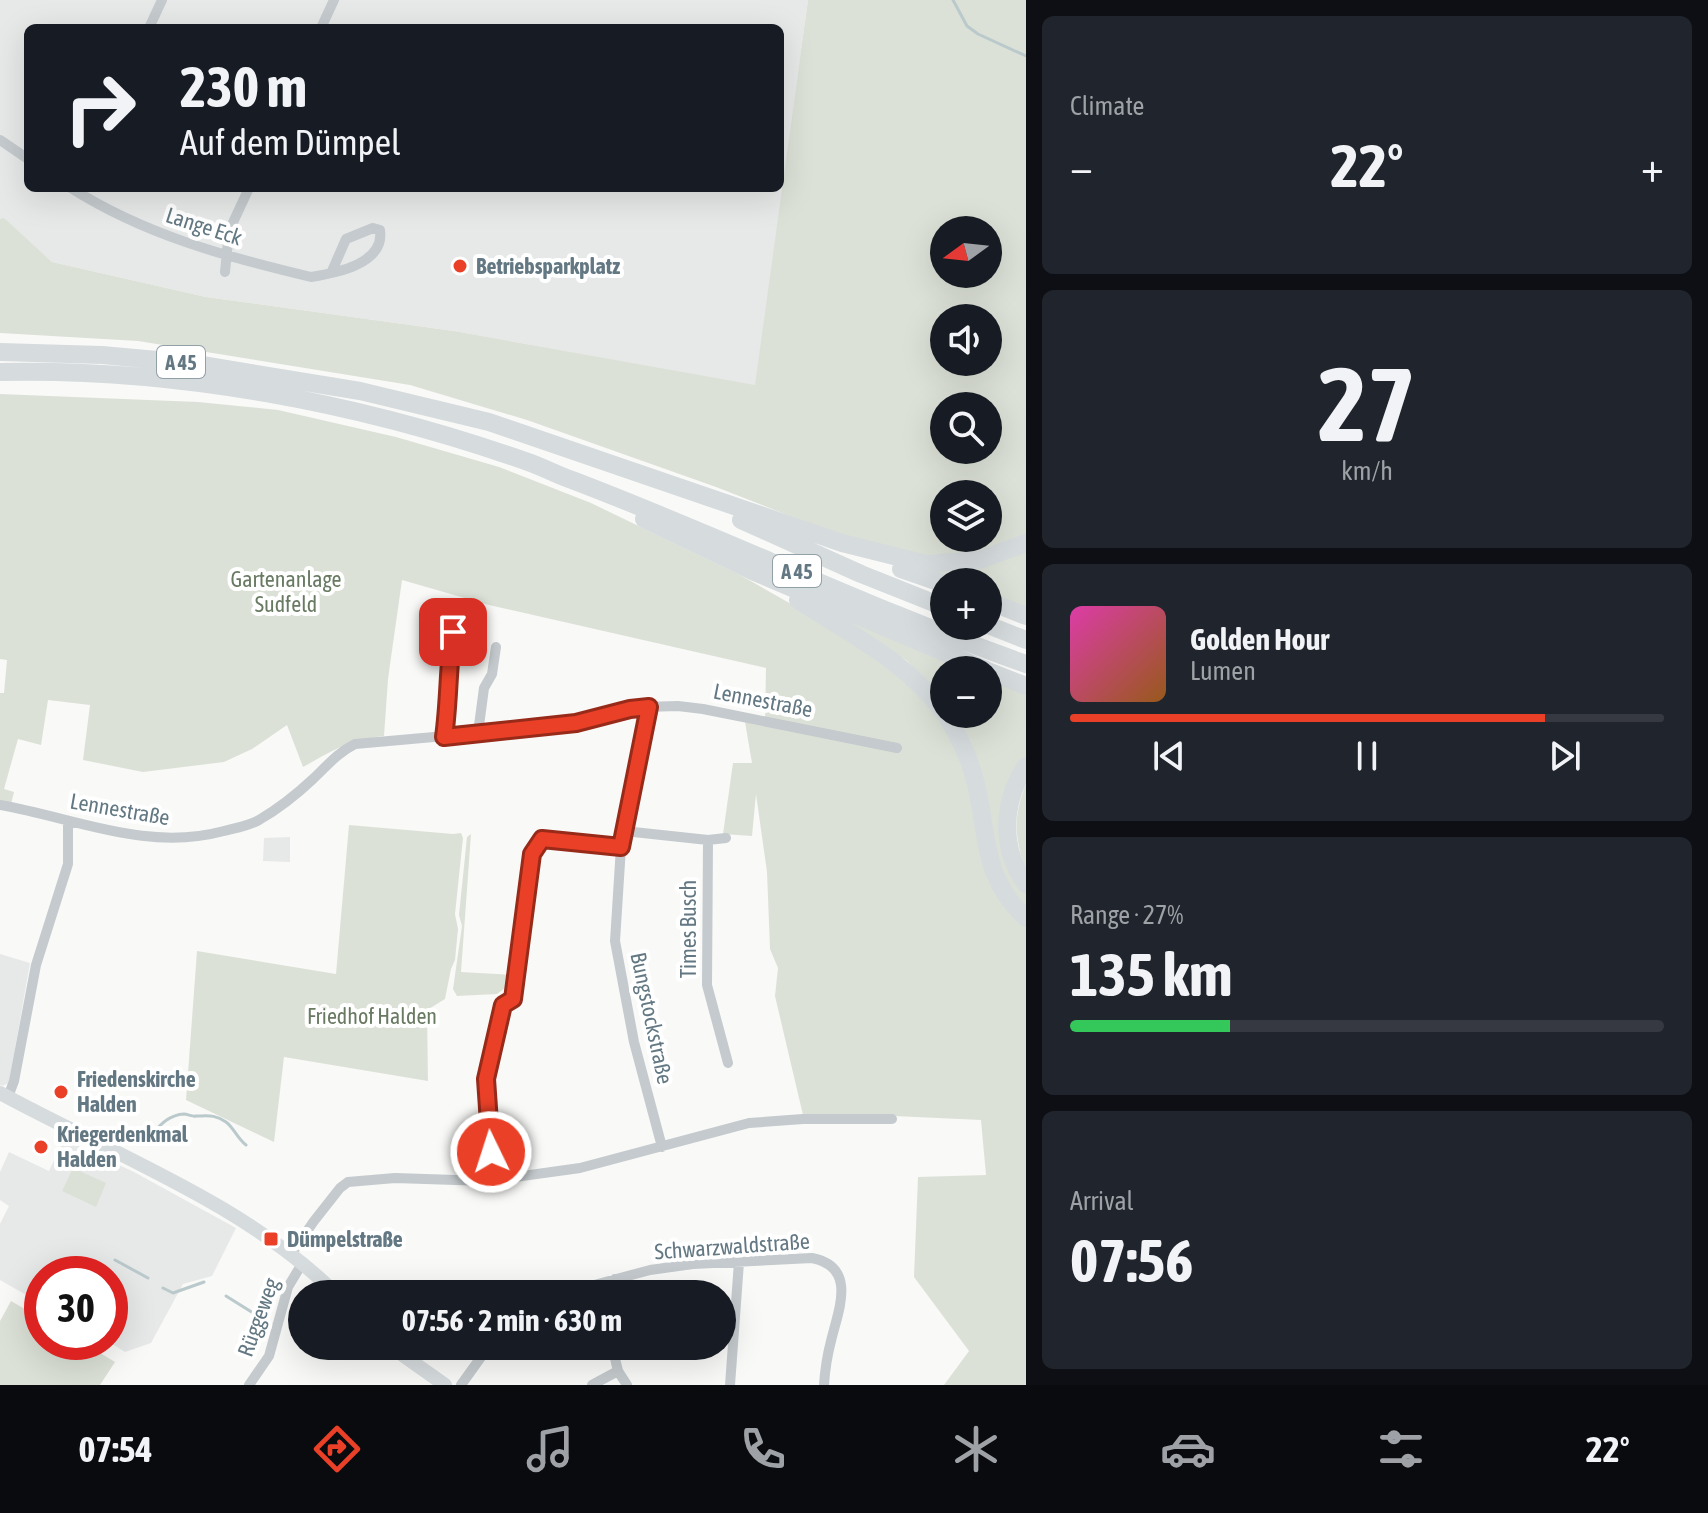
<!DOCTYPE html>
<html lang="en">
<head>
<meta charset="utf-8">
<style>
  :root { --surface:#171b24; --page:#20242c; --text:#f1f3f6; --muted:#9ea1a6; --line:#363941; --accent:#e94027 }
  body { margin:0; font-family:"Asap Condensed",sans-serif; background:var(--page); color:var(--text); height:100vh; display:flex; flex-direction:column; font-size:30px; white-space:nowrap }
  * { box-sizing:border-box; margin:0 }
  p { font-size:26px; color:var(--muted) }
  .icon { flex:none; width:44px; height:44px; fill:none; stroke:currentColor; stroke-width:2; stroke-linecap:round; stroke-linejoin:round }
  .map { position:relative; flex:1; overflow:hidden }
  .panel { display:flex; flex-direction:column; gap:16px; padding:16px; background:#0d0f14; width:682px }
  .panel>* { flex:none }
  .hud { position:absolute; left:24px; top:24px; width:760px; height:168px; border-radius:12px; box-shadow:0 8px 32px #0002; background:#171b24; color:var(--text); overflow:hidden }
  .needle { width:52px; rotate:255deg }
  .fabs { position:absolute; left:930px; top:216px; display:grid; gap:16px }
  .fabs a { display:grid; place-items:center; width:72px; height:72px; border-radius:50%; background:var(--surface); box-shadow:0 8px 32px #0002; font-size:40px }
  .speed { position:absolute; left:24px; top:1256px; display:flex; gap:16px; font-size:40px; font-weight:700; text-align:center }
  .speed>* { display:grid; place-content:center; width:104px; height:104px; border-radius:50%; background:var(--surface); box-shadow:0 8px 32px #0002; line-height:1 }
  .speed .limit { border:12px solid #d22; background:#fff; color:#111 }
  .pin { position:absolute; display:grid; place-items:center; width:68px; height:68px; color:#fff; margin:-34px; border-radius:16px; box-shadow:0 4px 12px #0006 }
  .me { position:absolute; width:88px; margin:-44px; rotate:356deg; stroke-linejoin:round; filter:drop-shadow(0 0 6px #0008) }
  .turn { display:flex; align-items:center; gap:28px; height:168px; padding:0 24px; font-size:36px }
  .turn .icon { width:104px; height:104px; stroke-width:2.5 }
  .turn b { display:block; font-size:56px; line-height:68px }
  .big { font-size:60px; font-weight:700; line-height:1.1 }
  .panel .tile { flex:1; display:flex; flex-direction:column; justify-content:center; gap:12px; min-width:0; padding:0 28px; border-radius:12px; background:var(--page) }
  .panel .dial { align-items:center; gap:0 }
  .dial b { font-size:104px; line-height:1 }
  .song { display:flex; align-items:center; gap:24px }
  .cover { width:96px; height:96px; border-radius:12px; background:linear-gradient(135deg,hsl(320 70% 55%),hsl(30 70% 35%)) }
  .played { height:8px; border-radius:4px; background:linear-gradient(90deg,var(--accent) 80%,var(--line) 80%) }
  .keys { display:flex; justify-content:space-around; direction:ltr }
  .heat { display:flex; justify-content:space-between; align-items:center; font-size:44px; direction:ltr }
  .charge { height:12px; border-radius:6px; background:linear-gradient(90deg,#34c759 27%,var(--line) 0) }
  .trip { position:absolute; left:288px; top:1280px; width:448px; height:80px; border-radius:40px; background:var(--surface); box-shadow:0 8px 32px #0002; font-weight:700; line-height:80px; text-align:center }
  .dock { display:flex; height:128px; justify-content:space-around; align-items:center; background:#090b0e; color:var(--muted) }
  .dock .icon { width:56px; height:56px }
  .dock .active { color:var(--accent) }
  .dock b { font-size:36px; color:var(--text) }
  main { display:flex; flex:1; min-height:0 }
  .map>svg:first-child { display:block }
</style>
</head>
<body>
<main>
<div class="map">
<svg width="1026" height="1385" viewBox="0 0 1026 1385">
  <rect width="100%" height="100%" fill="#f9f9f7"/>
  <path fill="#e7e9e8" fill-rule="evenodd" d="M 0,0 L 808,0 L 756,386 L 454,331 L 206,297 L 52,262 L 4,219 L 0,219 ZM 28,28 L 780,28 L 780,188 L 28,188 Z
    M 290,837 L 290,862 L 263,861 L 264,838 Z
    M 0,954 L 30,963 L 9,1083 L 2,1086 L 0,1085 Z
    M 64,1139 L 134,1172 L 236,1228 L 212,1276 L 183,1284 L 151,1343 L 125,1352 L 109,1342 L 110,1274 L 42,1274 L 42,1304 L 0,1280 L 0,1224 L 9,1206 L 0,1200 L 0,1172 L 9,1152 L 49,1171 Z"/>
  <path fill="#dce1d7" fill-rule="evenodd" d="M 808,0 L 1026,0 L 1026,535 L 994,549 L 942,558 L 869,547 L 716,487 L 527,420 L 410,385 L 138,341 L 0,333 L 0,219 L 4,218 L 52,262 L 206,297 L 454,331 L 755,385 ZM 944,230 L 988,230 L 988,274 L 944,274 ZM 944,318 L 988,318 L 988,362 L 944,362 ZM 944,406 L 988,406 L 988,450 L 944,450 ZM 944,494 L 988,494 L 988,538 L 944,538 Z
    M 0,394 L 198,402 L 278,410 L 396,437 L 499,467 L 591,503 L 740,575 L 839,631 L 911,682 L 953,738 L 973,799 L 1026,926 L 1026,1385 L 944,1385 L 969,1351 L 914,1277 L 918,1177 L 986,1175 L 981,1120 L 894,1116 L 803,1115 L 775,996 L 778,968 L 770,949 L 767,872 L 756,794 L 752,836 L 723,834 L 733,763 L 752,763 L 745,722 L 765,726 L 766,668 L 489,605 L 402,580 L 388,679 L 384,736 C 348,740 334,750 303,767 L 287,725 L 252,749 L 224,762 L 143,772 L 83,760 L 90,705 L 48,700 L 41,745 L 18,739 L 4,789 L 14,792 L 11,804 L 0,802 L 0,693 L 4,693 L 7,660 L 0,659 Z
    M 1026,550 L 1026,609 L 988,594 L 988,582 L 958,582 L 925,570 Z
    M 816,606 L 968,670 L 944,670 L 944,697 L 906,660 Z
    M 988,677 L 1026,692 L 1026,757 L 1008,791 L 1026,893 L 1026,908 L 1006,881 L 997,859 L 970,741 L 956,714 L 988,714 Z
    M 1026,784 L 1026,873 C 1015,837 1012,819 1026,784 Z
    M 349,825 L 453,834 L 461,833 L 463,838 L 455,914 L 458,929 L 455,960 L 451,969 L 445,999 L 427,1010 L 428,1081 L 284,1057 L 274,1142 L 186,1100 L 197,951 L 336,974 Z
    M 471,834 L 461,972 L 513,975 L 512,989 L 505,988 L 497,994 L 457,996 L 453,989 L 462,926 L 459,915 L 467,837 Z
    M 73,1168 L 106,1183 L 96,1207 L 62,1191 Z
    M 11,1301 L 42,1319 L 42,1342 L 82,1342 L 115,1362 L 100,1385 L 0,1385 L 0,1321 Z"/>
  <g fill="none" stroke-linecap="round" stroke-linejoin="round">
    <path stroke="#bac9cb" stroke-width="3" d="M 953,0 L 967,26 L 978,34 L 1026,56
      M 148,1138 C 159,1127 167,1115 184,1114 C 188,1114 192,1117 196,1116 C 207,1116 215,1114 226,1122 C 234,1128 237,1138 246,1145
      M 115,1260 L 148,1278
      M 163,1288 L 173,1293 L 204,1282
      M 226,1296 L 271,1324"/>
    <path stroke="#c4cacd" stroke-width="10" d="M 149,28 L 162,0
      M 321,28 L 334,0
      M 0,140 L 28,159
      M 71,188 C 145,235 227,257 311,277 C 336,273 385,264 380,230 L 373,228 L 346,239 L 332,271
      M 225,272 L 229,231 L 249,188
      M 426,627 L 435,623 L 450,626 L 453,632 L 448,664 L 450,693 L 444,737
      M 649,707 L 621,847 L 615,941 L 634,1042 L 662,1147
      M 478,733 L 484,688 L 492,674 L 496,647
      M 0,805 C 75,818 146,852 224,831 C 235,828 248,826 259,820 C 278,809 297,794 313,779 C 327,766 337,753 355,744 L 548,727 L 643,707 L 678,706 L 703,709 L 897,748
      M 624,831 L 708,840 L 707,985 L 728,1063
      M 708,840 L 726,838
      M 8,1097 L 14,1081 L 36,965 L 68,864 L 68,822
      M 494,1180 L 486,1079 L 503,1005 L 513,999 L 532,854 L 542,839 L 621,847
      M 292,1253 L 314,1221 L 340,1188 L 348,1182 L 395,1178 L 486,1181 L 580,1168 L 749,1123 L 803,1119 L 892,1119
      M 615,1279 L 617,1294
      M 561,1294 L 650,1270 L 693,1264 L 812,1258 C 858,1267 838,1311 831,1341 C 827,1356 825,1370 824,1385
      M 612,1346 L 618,1371 L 627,1385
      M 249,1385 L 269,1356 L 288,1287 L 303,1262
      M 461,1385 L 489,1346
      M 592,1385 L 618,1371
      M 730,1385 L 739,1262"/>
    <path stroke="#d6dbde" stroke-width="14" d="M 0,1093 C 110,1153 248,1205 336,1294
      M 390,1346 L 445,1385"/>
    <path stroke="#d6dbde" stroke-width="18" d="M 0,352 L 102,355 L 190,363 L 360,391 L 489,422 L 842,543 L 926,564 L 979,560 L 1026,543
      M 0,372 C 177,368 361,403 528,462 C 543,467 557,475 572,480 C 725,538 872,610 1026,664
      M 644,519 L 752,571 L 986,670
      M 741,520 L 861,574 L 944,607
      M 901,569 L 944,584
      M 798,600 C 850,634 907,661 944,713
      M 988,601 L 1026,616
      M 988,625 L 1026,640
      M 988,671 L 1026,686
      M 945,714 C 956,731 966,750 972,770 C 990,825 977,873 1026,918
      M 1026,766 C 1002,802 1000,849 1026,884"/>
  </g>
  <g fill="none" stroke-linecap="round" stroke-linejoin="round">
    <g stroke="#972a19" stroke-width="20">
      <path id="route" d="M 453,632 C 448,667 449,702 444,737 L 576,723 L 630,709 L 649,707 L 621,847 L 542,839 L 532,854 L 513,999 L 503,1005 L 486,1079 L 491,1152"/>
    </g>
    <use href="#route" stroke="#e94027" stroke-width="14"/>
  </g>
  <g fill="#e94027" stroke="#fff" stroke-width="3">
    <circle cx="460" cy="266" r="8"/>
    <circle cx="61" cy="1092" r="8"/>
    <circle cx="41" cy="1147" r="8"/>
    <rect x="263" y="1231" width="16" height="16" rx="4"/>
  </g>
  <g text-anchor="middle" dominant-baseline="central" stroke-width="8" stroke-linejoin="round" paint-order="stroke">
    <g fill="#fff" stroke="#92a0a8" stroke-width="2">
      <rect x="157" y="346" width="48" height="32" rx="6"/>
      <rect x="773" y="555" width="48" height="32" rx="6"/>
    </g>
    <g font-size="20" font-weight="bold" fill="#637883">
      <text x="181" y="362">A 45</text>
      <text x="797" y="571">A 45</text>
    </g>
    <g font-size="22" fill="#637883" stroke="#fff">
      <text transform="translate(204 226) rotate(18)">Lange Eck</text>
      <text transform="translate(763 700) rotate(11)">Lennestraße</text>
      <text transform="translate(120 809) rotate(10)">Lennestraße</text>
      <text transform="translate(688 929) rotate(-90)">Times Busch</text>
      <text transform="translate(652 1018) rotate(78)">Bungstockstraße</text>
      <text transform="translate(732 1246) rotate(-4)">Schwarzwaldstraße</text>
      <text transform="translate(258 1317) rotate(-70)">Rüggeweg</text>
    </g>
    <g font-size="22" font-weight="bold" fill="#637883" stroke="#fff" text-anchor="start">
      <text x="476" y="266">Betriebsparkplatz</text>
      <text x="77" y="1079">Friedenskirche<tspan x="77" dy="25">Halden</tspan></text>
      <text x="57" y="1134">Kriegerdenkmal<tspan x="57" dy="25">Halden</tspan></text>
      <text x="287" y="1239">Dümpelstraße</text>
    </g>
    <g font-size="22" fill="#697a62" stroke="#fff">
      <text x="286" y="579">Gartenanlage<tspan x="286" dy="25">Sudfeld</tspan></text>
      <text x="372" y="1016">Friedhof Halden</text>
    </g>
  </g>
</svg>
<div class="fabs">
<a><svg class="needle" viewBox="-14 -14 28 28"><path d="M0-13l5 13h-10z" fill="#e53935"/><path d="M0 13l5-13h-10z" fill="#9ea1a6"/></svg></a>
<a><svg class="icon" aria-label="sound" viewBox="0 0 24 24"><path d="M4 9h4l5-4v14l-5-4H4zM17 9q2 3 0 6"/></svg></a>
<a><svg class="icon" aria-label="search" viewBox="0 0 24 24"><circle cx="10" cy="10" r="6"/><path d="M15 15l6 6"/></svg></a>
<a><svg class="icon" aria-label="layers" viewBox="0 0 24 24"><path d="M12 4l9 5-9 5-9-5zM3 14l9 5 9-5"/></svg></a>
<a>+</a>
<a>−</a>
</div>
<div class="speed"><div class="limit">30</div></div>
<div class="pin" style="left:453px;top:632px;background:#d93025"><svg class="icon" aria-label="arrive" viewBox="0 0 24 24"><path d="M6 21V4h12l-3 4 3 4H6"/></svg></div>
<svg class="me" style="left:491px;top:1152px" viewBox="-20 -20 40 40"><circle r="17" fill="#e94027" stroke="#fff" stroke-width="3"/><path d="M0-11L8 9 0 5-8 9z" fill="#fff"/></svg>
<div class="trip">07:56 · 2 min · 630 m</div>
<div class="hud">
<div class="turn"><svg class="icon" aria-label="right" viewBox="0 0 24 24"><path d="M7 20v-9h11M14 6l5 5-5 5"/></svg><div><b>230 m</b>Auf dem Dümpel</div></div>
</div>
</div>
<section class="panel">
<div class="tile"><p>Climate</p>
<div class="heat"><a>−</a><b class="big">22°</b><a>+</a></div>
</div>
<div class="tile dial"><b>27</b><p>km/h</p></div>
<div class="tile">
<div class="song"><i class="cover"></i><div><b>Golden Hour</b><p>Lumen</p></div></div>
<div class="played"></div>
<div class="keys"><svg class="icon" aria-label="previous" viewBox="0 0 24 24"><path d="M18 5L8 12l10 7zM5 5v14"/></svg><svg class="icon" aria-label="pause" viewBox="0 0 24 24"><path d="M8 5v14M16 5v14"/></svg><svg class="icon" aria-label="next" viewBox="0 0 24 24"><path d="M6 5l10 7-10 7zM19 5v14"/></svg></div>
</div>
<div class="tile"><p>Range · 27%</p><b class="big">135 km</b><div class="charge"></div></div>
<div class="tile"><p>Arrival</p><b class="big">07:56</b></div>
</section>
</main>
<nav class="dock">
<b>07:54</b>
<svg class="icon active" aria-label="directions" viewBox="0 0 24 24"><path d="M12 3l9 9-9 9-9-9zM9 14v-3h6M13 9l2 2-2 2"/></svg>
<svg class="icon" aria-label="music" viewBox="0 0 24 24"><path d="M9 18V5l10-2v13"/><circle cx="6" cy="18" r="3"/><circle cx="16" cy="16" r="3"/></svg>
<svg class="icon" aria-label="phone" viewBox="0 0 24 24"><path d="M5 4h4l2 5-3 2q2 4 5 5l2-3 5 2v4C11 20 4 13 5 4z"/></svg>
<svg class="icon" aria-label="climate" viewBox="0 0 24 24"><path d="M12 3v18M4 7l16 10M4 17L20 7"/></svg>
<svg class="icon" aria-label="car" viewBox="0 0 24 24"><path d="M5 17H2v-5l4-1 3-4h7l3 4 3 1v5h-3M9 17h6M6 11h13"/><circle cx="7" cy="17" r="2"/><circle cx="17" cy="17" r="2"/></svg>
<svg class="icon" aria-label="filters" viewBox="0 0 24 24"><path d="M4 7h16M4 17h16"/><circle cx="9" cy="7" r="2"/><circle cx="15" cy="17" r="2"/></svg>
<b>22°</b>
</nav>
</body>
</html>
